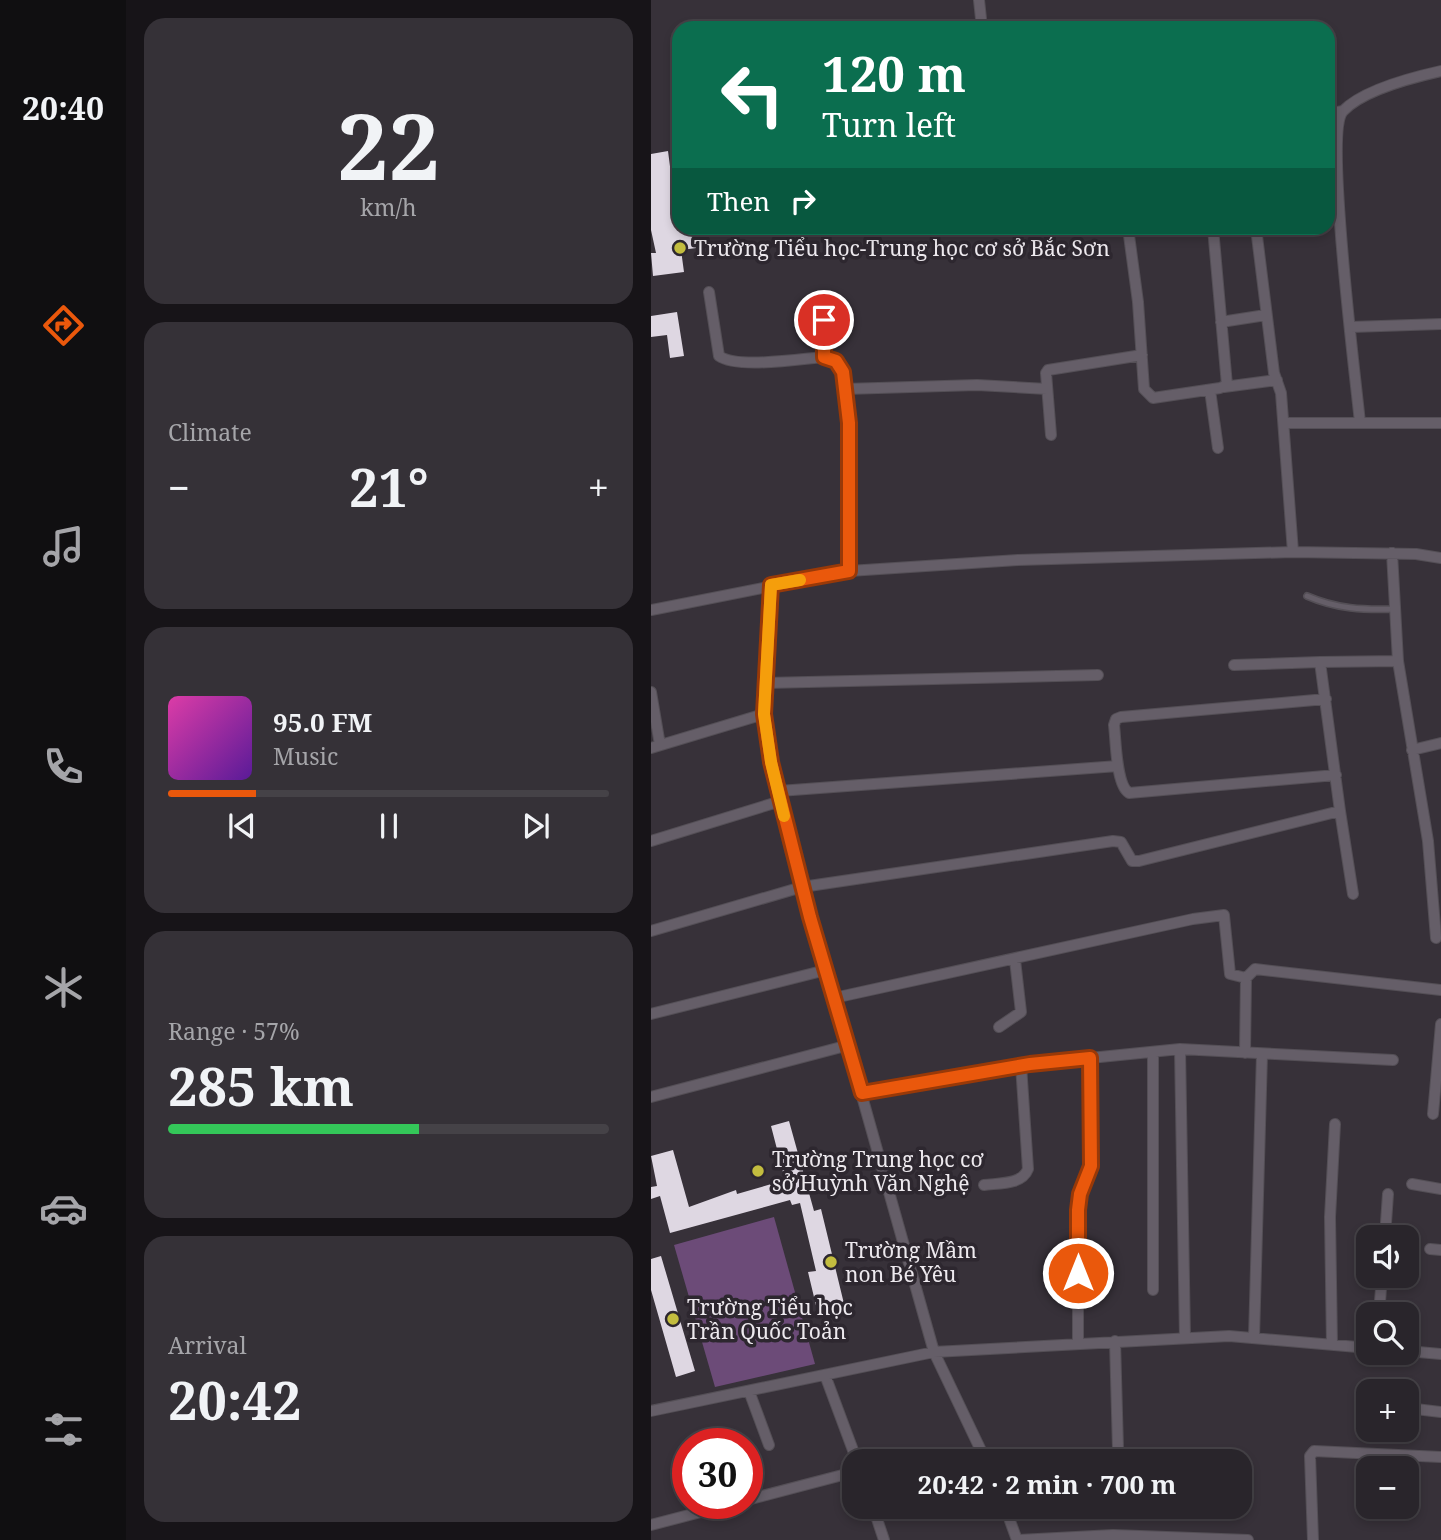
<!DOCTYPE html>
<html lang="en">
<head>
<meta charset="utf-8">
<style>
  :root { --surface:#29252b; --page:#353137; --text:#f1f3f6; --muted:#a5a5a9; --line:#454247; --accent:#ea580c }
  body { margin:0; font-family:"Noto Serif",serif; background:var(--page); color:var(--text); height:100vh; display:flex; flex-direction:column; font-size:26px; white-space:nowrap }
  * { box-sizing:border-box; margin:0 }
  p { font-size:23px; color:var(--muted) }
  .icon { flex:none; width:38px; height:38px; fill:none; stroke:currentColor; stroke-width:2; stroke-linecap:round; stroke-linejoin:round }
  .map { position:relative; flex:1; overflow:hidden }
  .side { display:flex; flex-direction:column; gap:18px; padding:18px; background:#171418; width:525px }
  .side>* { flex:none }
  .guide { position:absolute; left:21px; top:21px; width:663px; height:214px; border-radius:21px; box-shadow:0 4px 10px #0003,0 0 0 2px var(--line); background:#0b6e4f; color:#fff; overflow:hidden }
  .controls { position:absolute; left:705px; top:1225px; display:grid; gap:14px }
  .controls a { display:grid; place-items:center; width:63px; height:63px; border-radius:14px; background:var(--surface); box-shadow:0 4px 10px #0003,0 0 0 2px var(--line); font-size:35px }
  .speed { position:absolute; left:21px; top:1428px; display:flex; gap:14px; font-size:35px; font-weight:700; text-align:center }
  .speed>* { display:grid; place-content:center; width:91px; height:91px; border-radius:50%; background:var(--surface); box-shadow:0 4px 10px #0003,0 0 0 2px var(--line); line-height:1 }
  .speed .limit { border:10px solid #d22; background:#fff; color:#111 }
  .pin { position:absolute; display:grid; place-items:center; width:60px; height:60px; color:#fff; margin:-30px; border:4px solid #fff; border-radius:50%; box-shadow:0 2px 7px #0007 }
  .me { position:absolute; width:77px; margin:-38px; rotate:0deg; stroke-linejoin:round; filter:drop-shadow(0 0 5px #0008) }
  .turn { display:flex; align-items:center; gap:24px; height:147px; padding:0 35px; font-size:32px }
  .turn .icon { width:91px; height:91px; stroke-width:2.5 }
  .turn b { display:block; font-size:49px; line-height:60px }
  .then { display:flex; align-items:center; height:66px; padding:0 35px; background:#0003; gap:14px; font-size:26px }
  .big { font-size:52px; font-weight:700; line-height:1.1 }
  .side .widget { flex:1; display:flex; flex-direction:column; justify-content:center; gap:10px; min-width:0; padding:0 24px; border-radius:21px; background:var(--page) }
  .side .dial { align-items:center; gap:0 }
  .dial b { font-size:91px; line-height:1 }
  .song { display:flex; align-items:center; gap:21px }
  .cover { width:84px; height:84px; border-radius:10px; background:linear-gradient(135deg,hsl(320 70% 55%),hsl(270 70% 35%)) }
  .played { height:7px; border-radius:4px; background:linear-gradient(90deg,var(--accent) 20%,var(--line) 20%) }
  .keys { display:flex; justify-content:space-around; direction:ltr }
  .heat { display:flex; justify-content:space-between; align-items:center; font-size:38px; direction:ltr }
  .charge { height:10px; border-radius:5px; background:linear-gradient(90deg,#34c759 57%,var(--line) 0) }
  .trip { position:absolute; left:191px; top:1449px; width:410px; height:70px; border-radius:21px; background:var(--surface); box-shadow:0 4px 10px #0003,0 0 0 2px var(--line); font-weight:700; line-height:70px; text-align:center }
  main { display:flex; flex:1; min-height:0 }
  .tabs { display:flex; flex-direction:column; width:126px; justify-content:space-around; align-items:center; background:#100f11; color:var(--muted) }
  .tabs .icon { width:49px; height:49px }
  .tabs .current { color:var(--accent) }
  .tabs b { font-size:32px; color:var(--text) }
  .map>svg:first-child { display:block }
</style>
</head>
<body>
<main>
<nav class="tabs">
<b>20:40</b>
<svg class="icon current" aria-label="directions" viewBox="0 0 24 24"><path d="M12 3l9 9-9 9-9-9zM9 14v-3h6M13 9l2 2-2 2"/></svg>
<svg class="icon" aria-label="music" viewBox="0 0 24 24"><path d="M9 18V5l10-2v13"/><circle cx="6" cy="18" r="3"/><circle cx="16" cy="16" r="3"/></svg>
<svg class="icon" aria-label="phone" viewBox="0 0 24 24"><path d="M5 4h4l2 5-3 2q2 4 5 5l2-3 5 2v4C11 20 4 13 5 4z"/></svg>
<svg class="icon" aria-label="climate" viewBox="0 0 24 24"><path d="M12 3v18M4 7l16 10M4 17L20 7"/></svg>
<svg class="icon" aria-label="car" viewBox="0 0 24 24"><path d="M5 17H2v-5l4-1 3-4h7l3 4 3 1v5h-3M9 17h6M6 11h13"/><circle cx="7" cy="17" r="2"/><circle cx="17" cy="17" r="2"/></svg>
<svg class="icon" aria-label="filters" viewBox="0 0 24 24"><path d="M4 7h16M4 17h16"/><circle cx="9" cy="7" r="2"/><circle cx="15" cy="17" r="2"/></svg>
</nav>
<section class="side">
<div class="widget dial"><b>22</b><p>km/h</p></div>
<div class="widget"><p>Climate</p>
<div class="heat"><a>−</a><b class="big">21°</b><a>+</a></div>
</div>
<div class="widget">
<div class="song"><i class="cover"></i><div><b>95.0 FM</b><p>Music</p></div></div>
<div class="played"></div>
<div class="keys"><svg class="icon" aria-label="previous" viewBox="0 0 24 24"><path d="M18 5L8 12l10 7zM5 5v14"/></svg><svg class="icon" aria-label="pause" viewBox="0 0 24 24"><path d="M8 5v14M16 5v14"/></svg><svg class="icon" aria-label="next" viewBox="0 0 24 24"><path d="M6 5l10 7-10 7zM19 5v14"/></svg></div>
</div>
<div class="widget"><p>Range · 57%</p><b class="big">285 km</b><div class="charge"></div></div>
<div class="widget"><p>Arrival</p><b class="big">20:42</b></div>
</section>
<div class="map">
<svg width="790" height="1540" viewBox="0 0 790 1540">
  <rect width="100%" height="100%" fill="#373139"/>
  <path fill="#6c4b78" d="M 123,1217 L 164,1364 L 64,1387 L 23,1245 Z"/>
  <path fill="#ded7e2" d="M 17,151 L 27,228 L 50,228 L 53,247 L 30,250 L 33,272 L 2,276 L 0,253 L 5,253 L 0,230 L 0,154 Z
    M 26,312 L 33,356 L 19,358 L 16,335 L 0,337 L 0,316 Z
    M 138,1121 L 163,1211 L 170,1209 L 195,1312 L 168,1318 L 157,1272 L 165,1271 L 149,1203 L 141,1205 L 139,1200 L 19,1233 L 9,1196 L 0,1199 L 0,1187 L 6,1186 L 0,1156 L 22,1150 L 38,1207 L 85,1190 L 86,1194 L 134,1180 L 120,1126 Z
    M 10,1256 L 44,1371 L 25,1377 L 0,1290 L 0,1259 Z"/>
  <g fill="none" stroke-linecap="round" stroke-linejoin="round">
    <g stroke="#544f56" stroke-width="8">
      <path id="lane" d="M 173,301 L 173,357
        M 656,596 C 686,609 712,610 744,609"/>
    </g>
    <g stroke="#544f56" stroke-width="12">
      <path id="street" d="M 328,0 L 331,28
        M 677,114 L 692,111
        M 477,228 L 487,302 L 493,389 L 502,398 L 569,388 L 576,385 L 562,228
        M 605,228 L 623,373 L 630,393 L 642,552
        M 58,292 L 68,356 C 86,369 149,359 173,357 L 185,361 L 192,372 L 198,423 L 198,571
        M 570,322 L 615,315
        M 700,327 L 790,324
        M 573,387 L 626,380
        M 194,389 L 326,385 L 396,389
        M 559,390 L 567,448
        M 633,423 L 790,423
        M 709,423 C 705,380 673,132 692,111 C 712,90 763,77 790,71
        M 400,435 L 395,373 L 397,370 L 491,355
        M 741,553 L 747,661 L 777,841 L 785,938
        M 120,585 L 113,714 L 120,762 L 135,826 L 283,1352 L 335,1461
        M 0,610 L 198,571 L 367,560 L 642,552 L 765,554 L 790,558
        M 669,662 L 747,661
        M 115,683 L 447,675
        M 0,692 L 9,745
        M 675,699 L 470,717 L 465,719 L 463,725 C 465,741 465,785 478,793 L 685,775
        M 0,748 L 113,714
        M 761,750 L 790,743
        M 128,791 L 467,766
        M 689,811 L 702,894
        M 0,841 L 130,801
        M 0,931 L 151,887 L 462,841 L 470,842 L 481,861 L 488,861 L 689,811 L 669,662 L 583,665
        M 183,998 L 542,919 L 573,915 L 579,974 L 595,978
        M 0,1014 L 175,970
        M 348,1027 L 370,1012 L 364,960
        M 529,1049 L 534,1338
        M 594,1053 L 595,978 L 604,969 L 790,990
        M 211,1092 L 379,1064 L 529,1049 L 742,1060
        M 0,1097 L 198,1045
        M 782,1114 L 790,1024
        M 761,1184 L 790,1189
        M 333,1185 C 348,1183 371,1185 377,1169 L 370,1065
        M 734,1237 L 737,1194
        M 779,1249 L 790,1250
        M 502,1290 L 502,1053
        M 728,1314 L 731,1276
        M 603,1338 L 611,1054
        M 464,1341 L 467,1449
        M 427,1342 L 427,1210 L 430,1194 L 440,1166 L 439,1058
        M 681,1345 L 679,1217 L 684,1124
        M 756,1351 L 790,1354
        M 174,1375 L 206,1461
        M 98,1391 L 118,1445
        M 756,1408 L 790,1412
        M 0,1411 L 283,1352 L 578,1336 L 718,1348
        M 96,1500 L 203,1472
        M 222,1507 L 233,1540
        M 354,1507 L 366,1540
        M 0,1525 L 84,1503
        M 368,1540 L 462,1535 L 597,1540
        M 662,1540 L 659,1456 L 663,1451 L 790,1457"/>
    </g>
    <use href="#lane" stroke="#655e68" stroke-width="5"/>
    <use href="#street" stroke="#655e68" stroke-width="10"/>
  </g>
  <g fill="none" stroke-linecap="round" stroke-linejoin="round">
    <g stroke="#983908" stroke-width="18">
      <path id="route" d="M 173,320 L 173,357 L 185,361 L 192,372 L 198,423 L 198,571 L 120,585 L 113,714 L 120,762 L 159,917 L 211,1093 L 379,1064 L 439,1058 L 440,1166 L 429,1194 L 427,1210 L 427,1273"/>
    </g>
    <use href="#route" stroke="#ea580c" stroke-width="12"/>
    <path stroke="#f59e0b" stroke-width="12" d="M 133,816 L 120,762 L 113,714 L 120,585 L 149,580"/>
  </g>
  <g fill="#c3bd3f" stroke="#2d272f" stroke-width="2.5">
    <circle cx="29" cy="248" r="7"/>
    <circle cx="107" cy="1171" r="7"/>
    <circle cx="180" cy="1262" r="7"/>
    <circle cx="22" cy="1319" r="7"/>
  </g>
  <g text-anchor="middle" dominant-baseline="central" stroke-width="7" stroke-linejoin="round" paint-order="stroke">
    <g font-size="21" fill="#ede9ee" stroke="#2d272f" text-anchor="start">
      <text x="43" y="248">Trường Tiểu học-Trung học cơ sở Bắc Sơn</text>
      <text x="121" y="1159">Trường Trung học cơ<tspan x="121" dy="24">sở Huỳnh Văn Nghệ</tspan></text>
      <text x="194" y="1250">Trường Mầm<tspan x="194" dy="24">non Bé Yêu</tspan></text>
      <text x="36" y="1307">Trường Tiểu học<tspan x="36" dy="24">Trần Quốc Toản</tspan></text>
    </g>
  </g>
</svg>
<div class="controls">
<a><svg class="icon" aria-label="sound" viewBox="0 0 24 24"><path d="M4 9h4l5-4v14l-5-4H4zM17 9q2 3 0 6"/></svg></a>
<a><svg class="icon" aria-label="search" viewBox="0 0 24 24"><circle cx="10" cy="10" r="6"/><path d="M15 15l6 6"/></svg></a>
<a>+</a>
<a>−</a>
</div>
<div class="speed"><div class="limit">30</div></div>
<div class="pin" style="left:173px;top:320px;background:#d93025"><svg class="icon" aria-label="arrive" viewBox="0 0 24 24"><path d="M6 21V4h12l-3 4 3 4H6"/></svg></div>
<svg class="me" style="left:427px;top:1273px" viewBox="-20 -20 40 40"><circle r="17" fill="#ea580c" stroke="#fff" stroke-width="3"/><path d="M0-11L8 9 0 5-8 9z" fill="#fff"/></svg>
<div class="trip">20:42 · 2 min · 700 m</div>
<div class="guide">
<div class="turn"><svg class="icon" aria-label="left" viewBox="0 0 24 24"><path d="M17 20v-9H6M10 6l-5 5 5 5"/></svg><div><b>120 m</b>Turn left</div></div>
<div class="then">Then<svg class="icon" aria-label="right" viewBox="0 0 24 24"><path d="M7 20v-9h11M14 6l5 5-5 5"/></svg></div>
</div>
</div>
</main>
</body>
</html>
